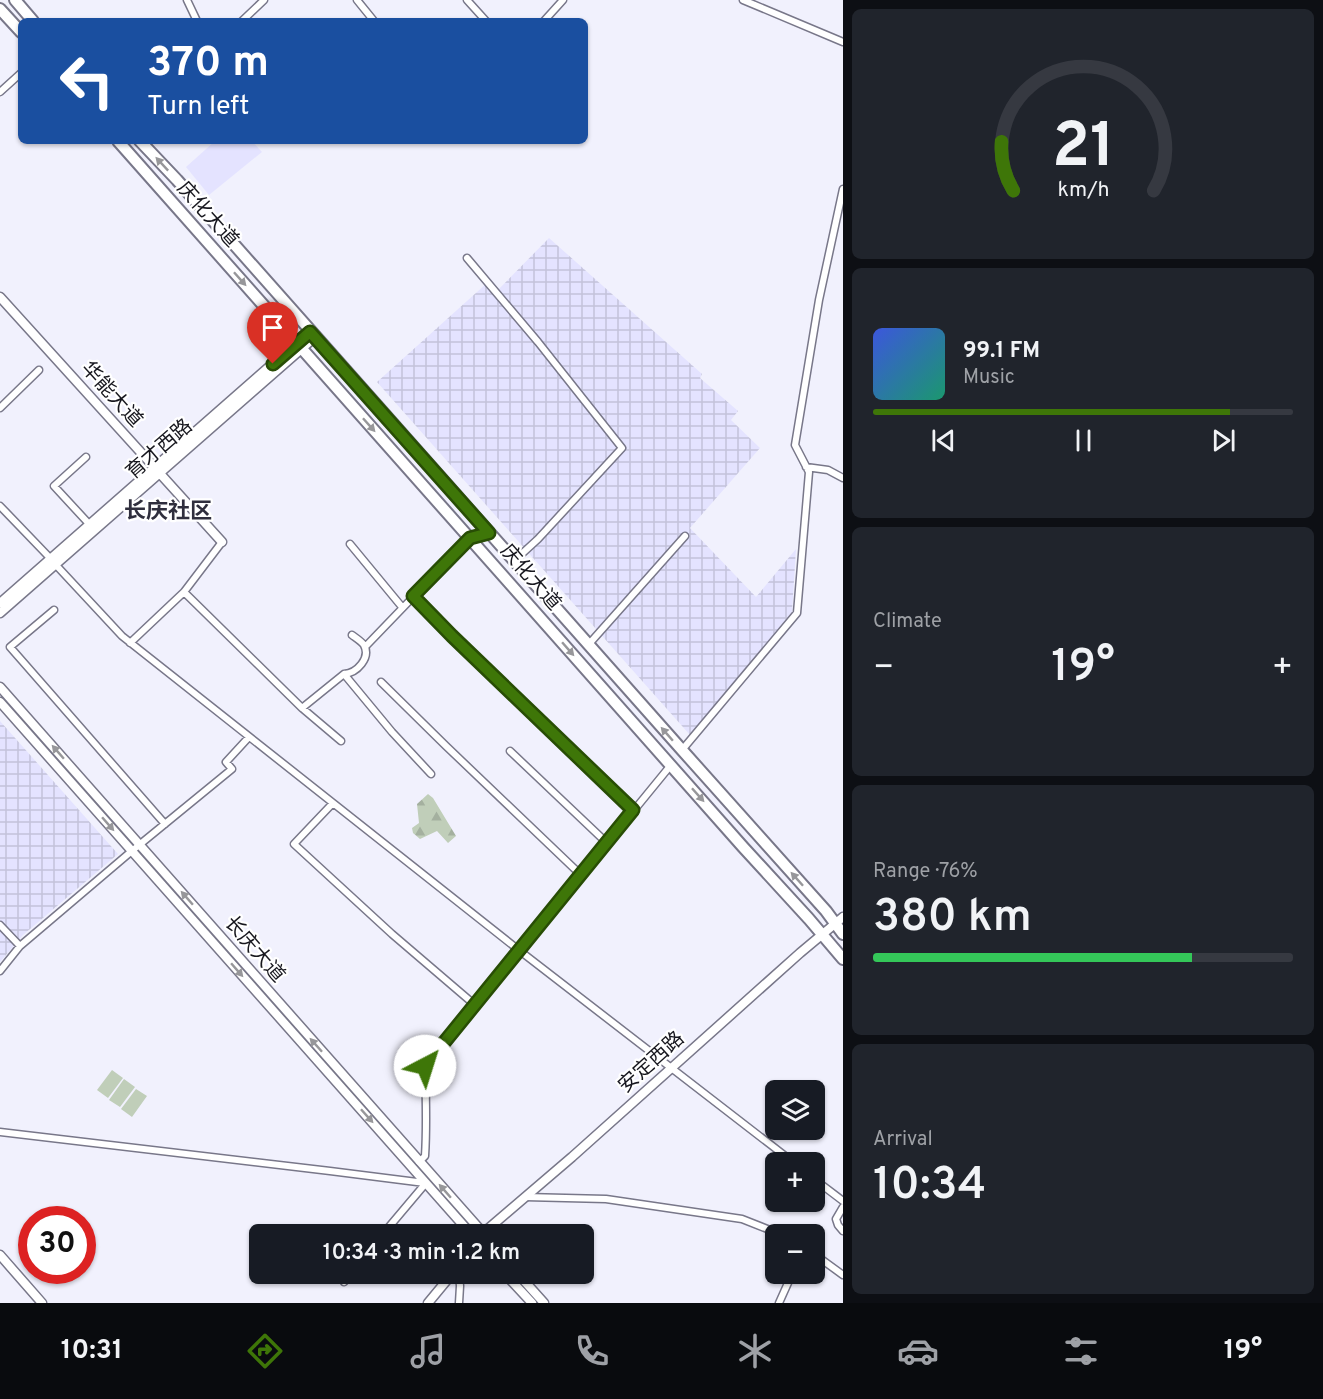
<!DOCTYPE html>
<html lang="en">
<head>
<meta charset="utf-8">
<style>
  :root { --surface:#171b24; --page:#20242c; --text:#f1f3f6; --muted:#9ea1a6; --line:#363941; --accent:#3e7608 }
  body { margin:0; font-family:Overpass,"Noto Sans SC",sans-serif; background:var(--page); color:var(--text); height:100vh; display:flex; flex-direction:column; font-size:22px; white-space:nowrap }
  * { box-sizing:border-box; margin:0 }
  p { font-size:20px; color:var(--muted) }
  .icon { flex:none; width:33px; height:33px; fill:none; stroke:currentColor; stroke-width:2; stroke-linecap:round; stroke-linejoin:round }
  .map { position:relative; flex:1; overflow:hidden }
  .sheet { display:flex; flex-direction:column; gap:9px; padding:9px; background:#0d0f14; width:480px }
  .sheet>* { flex:none }
  .top-card { position:absolute; left:18px; top:18px; width:570px; height:126px; border-radius:9px; box-shadow:0 2px 4px #0004; background:#1a4fa0; color:#fff; overflow:hidden }
  .controls { position:absolute; left:765px; top:1080px; display:grid; gap:12px }
  .controls a { display:grid; place-items:center; width:60px; height:60px; border-radius:9px; background:var(--surface); box-shadow:0 2px 4px #0004; font-size:30px }
  .speed { position:absolute; left:18px; top:1206px; display:flex; gap:12px; font-size:30px; font-weight:700; text-align:center }
  .speed>* { display:grid; place-content:center; width:78px; height:78px; border-radius:50%; background:var(--surface); box-shadow:0 2px 4px #0004; line-height:1 }
  .speed .limit { border:9px solid #d22; background:#fff; color:#111 }
  .pin { position:absolute; display:grid; place-items:center; width:51px; height:51px; color:#fff; margin:-62px -26px; border-radius:50% 50% 50% 0; rotate:-45deg; box-shadow:0 0 6px #0007 }
  .pin .icon { rotate:45deg }
  .me { position:absolute; width:66px; margin:-33px; rotate:40deg; stroke-linejoin:round; filter:drop-shadow(0 0 4px #0008) }
  .turn { display:flex; align-items:center; gap:21px; height:126px; padding:0 30px; font-size:27px }
  .turn .icon { width:78px; height:78px; stroke-width:2.5 }
  .turn b { display:block; font-size:42px; line-height:51px }
  .big { font-size:45px; font-weight:600; line-height:1.1 }
  .sheet .card { flex:1; display:flex; flex-direction:column; justify-content:center; gap:9px; min-width:0; padding:0 21px; border-radius:9px; background:var(--page) }
  .sheet .dial { align-items:center; gap:0 }
  .dial svg { height:156px; overflow:visible; fill:none; stroke:var(--line); stroke-width:7; stroke-linecap:round; text-anchor:middle }
  .dial text { fill:var(--text); stroke:none }
  .song { display:flex; align-items:center; gap:18px }
  .cover { width:72px; height:72px; border-radius:9px; background:linear-gradient(135deg,hsl(230 70% 55%),hsl(160 70% 35%)) }
  .played { height:6px; border-radius:3px; background:linear-gradient(90deg,var(--accent) 85%,var(--line) 85%) }
  .keys { display:flex; justify-content:space-around; direction:ltr }
  .heat { display:flex; justify-content:space-between; align-items:center; font-size:33px; direction:ltr }
  .charge { height:9px; border-radius:4px; background:linear-gradient(90deg,#34c759 76%,var(--line) 0) }
  .trip { position:absolute; left:249px; top:1224px; width:345px; height:60px; border-radius:9px; background:var(--surface); box-shadow:0 2px 4px #0004; font-weight:600; line-height:60px; text-align:center }
  .dock { display:flex; height:96px; justify-content:space-around; align-items:center; background:#090b0e; color:var(--muted) }
  .dock .icon { width:42px; height:42px }
  .dock .on { color:var(--accent) }
  .dock b { font-size:27px; color:var(--text) }
  main { display:flex; flex:1; min-height:0 }
  .map>svg:first-child { display:block }
</style>
</head>
<body>
<main>
<div class="map">
<svg width="843" height="1303" viewBox="0 0 843 1303">
  <defs>
    <pattern id="industrial-grid" width="8" height="8" patternUnits="userSpaceOnUse" patternTransform="scale(1.5)"><rect width="8" height="8" fill="#e4e3ff"/><path d="M0 4h8M4 0v8" fill="none" stroke="#c3c2da"/></pattern>
    <pattern id="forest-firs" width="22" height="20" patternUnits="userSpaceOnUse" patternTransform="scale(1.5)"><rect width="22" height="20" fill="#c0ceb9"/><path d="M5 1l3.5 6h-7zM16 11l3.5 6h-7z" fill="#a4b09f"/></pattern>
  </defs>
  <rect width="100%" height="100%" fill="#f1f1fd"/>
  <path fill="#e4e3ff" d="M 215,141 L 252,141 L 262,152 L 209,195 L 186,167 Z"/>
  <path fill="url(#industrial-grid)" d="M 549,238 L 702,374 L 700,378 L 738,411 L 731,420 L 760,448 L 690,528 L 756,597 L 796,549 L 792,612 L 690,735 L 377,382 L 487,283 L 495,293 Z
    M 0,721 L 118,854 L 23,935 L 0,962 Z"/>
  <path fill="#c0ceb9" d="M 112,1070 L 123,1078 L 108,1098 L 97,1090 Z
    M 124,1079 L 135,1087 L 120,1107 L 109,1100 Z
    M 136,1089 L 147,1096 L 132,1117 L 121,1109 Z"/>
  <path fill="url(#forest-firs)" d="M 428,794 L 433,798 L 456,836 L 448,843 L 437,831 L 420,839 L 413,833 L 412,828 L 419,823 L 417,804 Z"/>
  <g fill="none" stroke-linecap="round" stroke-linejoin="round">
    <g stroke="#787789" stroke-width="9">
      <path id="street" d="M 187,0 L 197,21
        M 357,0 L 374,21
        M 467,0 L 486,21
        M 743,0 L 843,42
        M 242,21 L 264,0
        M 544,21 L 563,0
        M 0,92 L 21,73
        M 467,258 L 538,342 L 622,448 L 538,539 L 514,561
        M 0,408 L 39,370
        M 86,457 L 54,486 L 90,525
        M 806,467 L 828,470 L 843,478
        M 0,506 L 51,559
        M 350,544 L 402,607
        M 55,564 L 122,636 L 520,951 L 793,1162
        M 184,592 L 302,708 L 341,741
        M 413,596 L 452,636 L 633,810
        M 54,610 L 10,647 L 165,824
        M 130,643 L 184,592 L 222,542
        M 589,644 L 685,536
        M 365,647 L 470,538 L 489,533
        M 344,674 L 392,732 L 431,774
        M 381,682 L 446,746 L 581,875
        M 302,708 L 344,674 C 357,673 371,658 364,645 C 361,641 356,638 352,635
        M 682,750 L 797,613 L 809,472 L 795,445 L 819,300 L 843,189
        M 510,751 L 607,843
        M 333,803 L 294,844 L 392,934 L 475,1005
        M 0,925 L 20,946
        M 0,971 L 20,946 L 133,850 L 232,769 L 226,762 L 249,737
        M 0,1132 L 330,1171 L 425,1183
        M 419,1162 L 425,1156 C 427,1126 426,1096 425,1066 L 671,765
        M 814,1179 L 843,1201
        M 525,1197 L 606,1199 L 742,1219 L 780,1234
        M 843,1207 L 836,1219 L 838,1225 L 843,1231
        M 383,1234 L 426,1183
        M 814,1254 L 843,1275
        M 459,1274 L 460,1286 L 459,1303
        M 344,1282 L 351,1274
        M 779,1303 L 792,1274"/>
    </g>
    <g stroke="#787789" stroke-width="11">
      <path id="secondary" d="M 0,297 L 222,542
        M 0,603 L 310,331
        M 0,613 L 315,337
        M 0,687 L 484,1234
        M 0,702 L 471,1234
        M 482,1234 L 572,1157 L 800,953 L 843,917
        M 0,1255 L 42,1303
        M 505,1274 L 532,1303
        M 518,1274 L 544,1303
        M 428,1303 L 452,1274"/>
    </g>
    <g stroke="#787789" stroke-width="14">
      <path id="highway" d="M 15,0 L 33,21
        M 0,9 L 21,32
        M 118,141 L 743,847 L 809,919 L 843,959
        M 140,141 L 177,180 L 682,750 L 826,911 L 843,934"/>
    </g>
    <use href="#street" stroke="#fff" stroke-width="6"/>
    <use href="#secondary" stroke="#fff" stroke-width="8"/>
    <use href="#highway" stroke="#fff" stroke-width="10"/>
  </g>
  <defs><path id="oneway-solid" d="M-6-.8H1V-3.2L6.5 0L1 3.2V.8H-6Z" transform="scale(1.5)"/></defs>
  <g fill="#97979a">
    <use href="#oneway-solid" transform="translate(162 164) rotate(-133)"/>
    <use href="#oneway-solid" transform="translate(240 279) rotate(48)"/>
    <use href="#oneway-solid" transform="translate(369 425) rotate(48)"/>
    <use href="#oneway-solid" transform="translate(568 649) rotate(49)"/>
    <use href="#oneway-solid" transform="translate(667 734) rotate(-131)"/>
    <use href="#oneway-solid" transform="translate(58 752) rotate(-131)"/>
    <use href="#oneway-solid" transform="translate(698 795) rotate(48)"/>
    <use href="#oneway-solid" transform="translate(108 824) rotate(49)"/>
    <use href="#oneway-solid" transform="translate(797 879) rotate(-132)"/>
    <use href="#oneway-solid" transform="translate(187 898) rotate(-131)"/>
    <use href="#oneway-solid" transform="translate(237 970) rotate(49)"/>
    <use href="#oneway-solid" transform="translate(316 1045) rotate(-132)"/>
    <use href="#oneway-solid" transform="translate(367 1116) rotate(48)"/>
    <use href="#oneway-solid" transform="translate(445 1191) rotate(-131)"/>
  </g>
  <g fill="none" stroke-linecap="round" stroke-linejoin="round">
    <g stroke="#284d05" stroke-width="15">
      <path id="route" d="M 273,364 L 310,332 L 489,533 L 470,538 L 413,596 L 452,636 L 633,810 L 425,1066"/>
    </g>
    <use href="#route" stroke="#3e7608" stroke-width="10"/>
  </g>
  <g text-anchor="middle" dominant-baseline="central" stroke-width="4.5" stroke-linejoin="round" paint-order="stroke">
    <g font-size="20" fill="#17171e" stroke="#fff">
      <text transform="translate(207 215) rotate(48)">庆化大道</text>
      <text transform="translate(111 395) rotate(48)">华能大道</text>
      <text transform="translate(160 450) rotate(-41)">育才西路</text>
      <text transform="translate(530 578) rotate(49)">庆化大道</text>
      <text transform="translate(254 950) rotate(49)">长庆大道</text>
      <text transform="translate(652 1063) rotate(-42)">安定西路</text>
    </g>
    <g font-size="22" font-weight="bold" fill="#2f2e3d" stroke="#fff">
      <text x="168" y="512">长庆社区</text>
    </g>
  </g>
</svg>
<div class="controls">
<a><svg class="icon" aria-label="layers" viewBox="0 0 24 24"><path d="M12 4l9 5-9 5-9-5zM3 14l9 5 9-5"/></svg></a>
<a>+</a>
<a>−</a>
</div>
<div class="speed"><div class="limit">30</div></div>
<div class="pin" style="left:273px;top:364px;background:#d93025"><svg class="icon" aria-label="arrive" viewBox="0 0 24 24"><path d="M6 21V4h12l-3 4 3 4H6"/></svg></div>
<svg class="me" style="left:425px;top:1066px" viewBox="-20 -20 40 40"><circle r="19" fill="#fff"/><path d="M0-13L10 11 0 6-10 11z" fill="#3e7608"/></svg>
<div class="trip">10:34 · 3 min · 1.2 km</div>
<div class="top-card">
<div class="turn"><svg class="icon" aria-label="left" viewBox="0 0 24 24"><path d="M17 20v-9H6M10 6l-5 5 5 5"/></svg><div><b>370 m</b>Turn left</div></div>
</div>
</div>
<section class="sheet">
<div class="card dial"><svg viewBox="0 0 100 80">
<path d="M14 69A42 42 0 1 1 86 69"/>
<path d="M14 69A42 42 0 0 1 8 44" stroke="#3e7608"/>
<text x="50" y="56" font-size="32" font-weight="700">21</text>
<text x="50" y="72" font-size="11">km/h</text>
</svg></div>
<div class="card">
<div class="song"><i class="cover"></i><div><b>99.1 FM</b><p>Music</p></div></div>
<div class="played"></div>
<div class="keys"><svg class="icon" aria-label="previous" viewBox="0 0 24 24"><path d="M18 5L8 12l10 7zM5 5v14"/></svg><svg class="icon" aria-label="pause" viewBox="0 0 24 24"><path d="M8 5v14M16 5v14"/></svg><svg class="icon" aria-label="next" viewBox="0 0 24 24"><path d="M6 5l10 7-10 7zM19 5v14"/></svg></div>
</div>
<div class="card"><p>Climate</p>
<div class="heat"><a>−</a><b class="big">19°</b><a>+</a></div>
</div>
<div class="card"><p>Range · 76%</p><b class="big">380 km</b><div class="charge"></div></div>
<div class="card"><p>Arrival</p><b class="big">10:34</b></div>
</section>
</main>
<nav class="dock">
<b>10:31</b>
<svg class="icon on" aria-label="directions" viewBox="0 0 24 24"><path d="M12 3l9 9-9 9-9-9zM9 14v-3h6M13 9l2 2-2 2"/></svg>
<svg class="icon" aria-label="music" viewBox="0 0 24 24"><path d="M9 18V5l10-2v13"/><circle cx="6" cy="18" r="3"/><circle cx="16" cy="16" r="3"/></svg>
<svg class="icon" aria-label="phone" viewBox="0 0 24 24"><path d="M5 4h4l2 5-3 2q2 4 5 5l2-3 5 2v4C11 20 4 13 5 4z"/></svg>
<svg class="icon" aria-label="climate" viewBox="0 0 24 24"><path d="M12 3v18M4 7l16 10M4 17L20 7"/></svg>
<svg class="icon" aria-label="car" viewBox="0 0 24 24"><path d="M5 17H2v-5l4-1 3-4h7l3 4 3 1v5h-3M9 17h6M6 11h13"/><circle cx="7" cy="17" r="2"/><circle cx="17" cy="17" r="2"/></svg>
<svg class="icon" aria-label="filters" viewBox="0 0 24 24"><path d="M4 7h16M4 17h16"/><circle cx="9" cy="7" r="2"/><circle cx="15" cy="17" r="2"/></svg>
<b>19°</b>
</nav>
</body>
</html>
